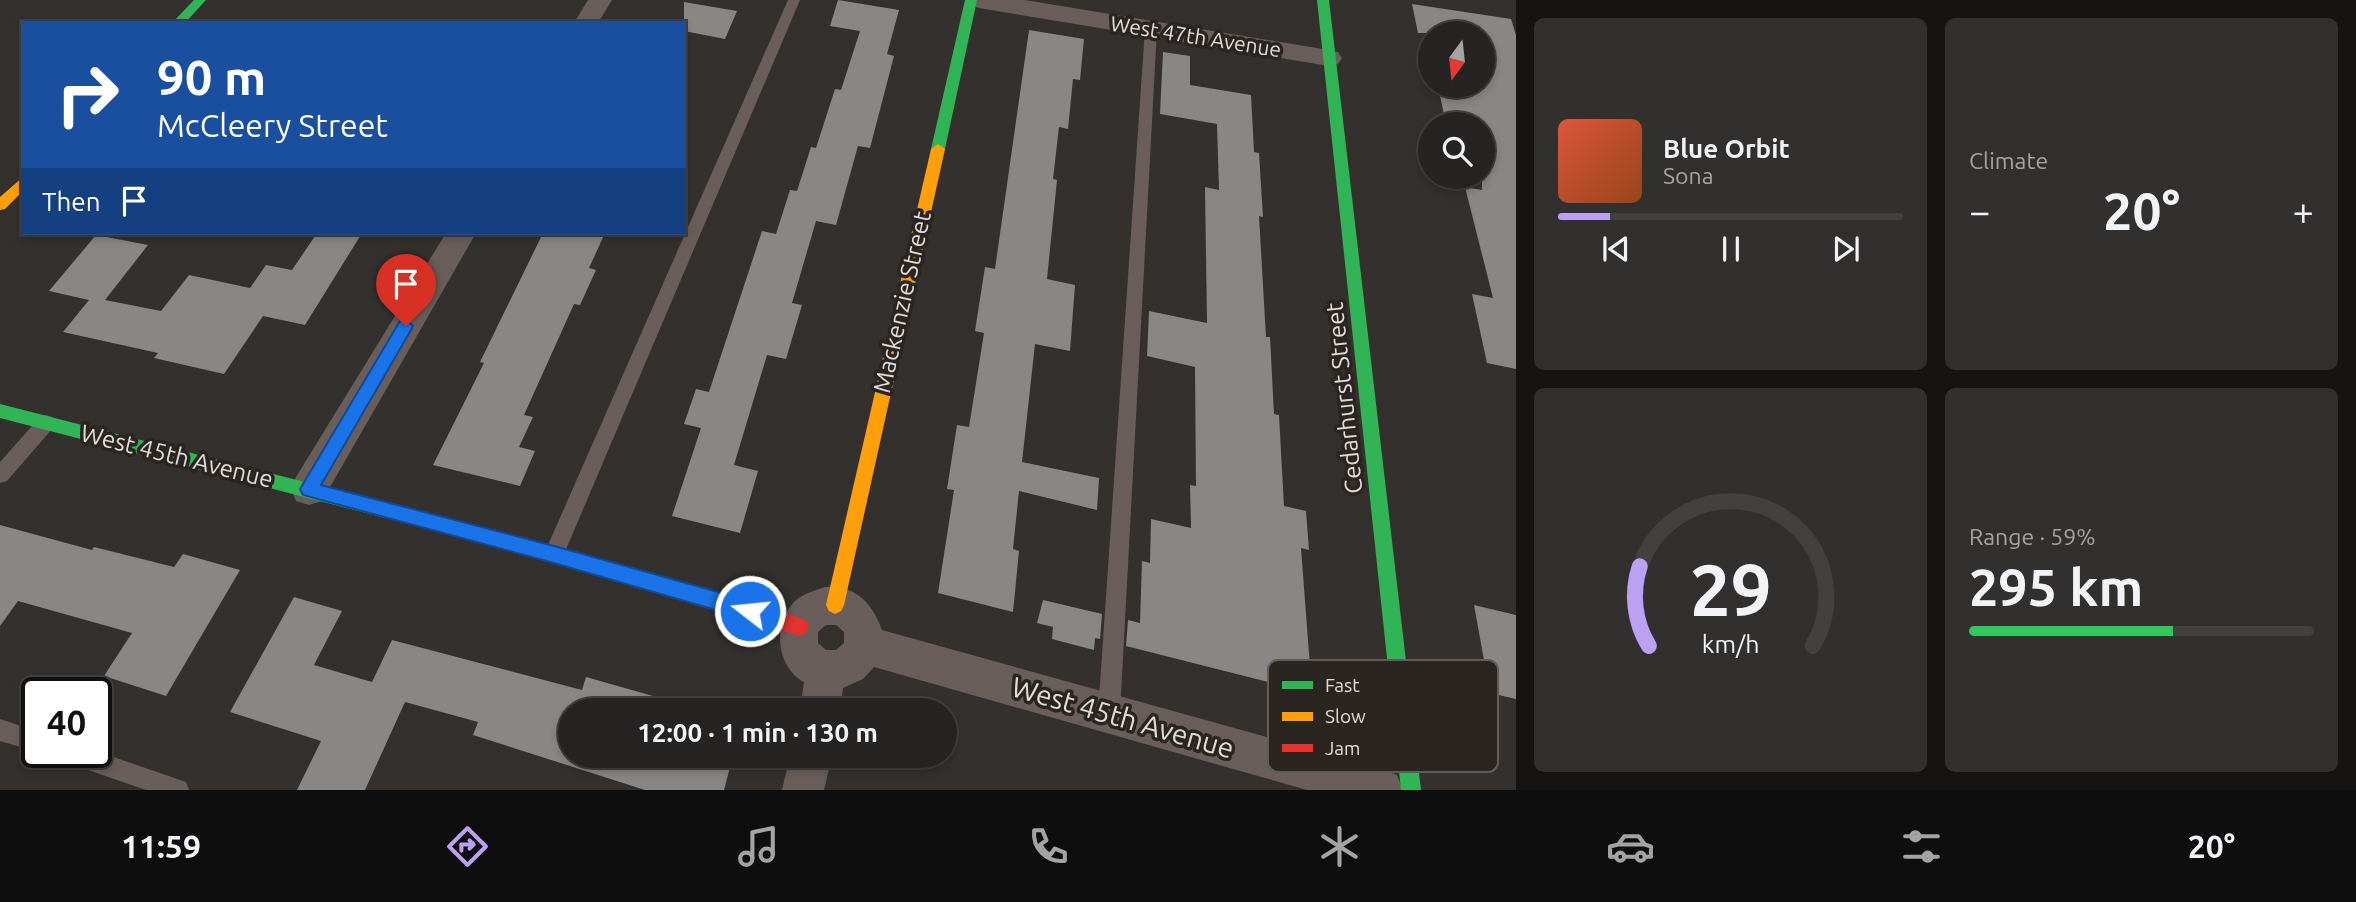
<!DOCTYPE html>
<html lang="en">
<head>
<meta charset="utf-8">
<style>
  :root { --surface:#262422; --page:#32302f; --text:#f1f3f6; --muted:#a4a4a5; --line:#424140; --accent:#bca0f2 }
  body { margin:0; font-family:Ubuntu,sans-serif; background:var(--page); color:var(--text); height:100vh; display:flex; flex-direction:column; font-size:26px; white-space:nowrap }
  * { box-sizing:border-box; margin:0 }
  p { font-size:23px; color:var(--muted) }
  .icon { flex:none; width:38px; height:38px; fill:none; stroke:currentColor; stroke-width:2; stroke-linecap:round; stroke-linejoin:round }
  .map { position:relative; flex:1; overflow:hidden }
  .sheet { display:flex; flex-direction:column; gap:18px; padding:18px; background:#151413; width:840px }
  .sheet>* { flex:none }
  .guide { position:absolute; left:21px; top:21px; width:665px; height:214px; border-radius:0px; box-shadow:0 4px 10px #0003,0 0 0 2px var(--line); background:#1a4fa0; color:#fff; overflow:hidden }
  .needle { width:46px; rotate:195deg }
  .controls { position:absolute; left:1418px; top:21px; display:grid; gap:14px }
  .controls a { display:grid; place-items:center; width:77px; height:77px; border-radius:50%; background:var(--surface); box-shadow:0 4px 10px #0003,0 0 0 2px var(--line); font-size:35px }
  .speed { position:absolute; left:21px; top:677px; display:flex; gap:14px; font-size:35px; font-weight:700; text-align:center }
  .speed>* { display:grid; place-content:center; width:91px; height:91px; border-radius:50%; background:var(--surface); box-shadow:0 4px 10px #0003,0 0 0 2px var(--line); line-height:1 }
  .speed .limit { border:4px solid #111; border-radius:10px; background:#fff; color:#111 }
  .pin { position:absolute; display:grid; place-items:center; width:60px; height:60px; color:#fff; margin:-72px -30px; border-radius:50% 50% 50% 0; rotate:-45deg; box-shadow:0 0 7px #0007 }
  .pin .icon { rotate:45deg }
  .me { position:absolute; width:77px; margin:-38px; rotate:286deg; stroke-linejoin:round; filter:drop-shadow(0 0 5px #0008) }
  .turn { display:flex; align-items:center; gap:24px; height:147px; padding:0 21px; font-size:32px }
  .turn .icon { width:91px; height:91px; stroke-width:2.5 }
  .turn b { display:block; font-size:49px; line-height:60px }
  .then { display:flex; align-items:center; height:66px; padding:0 21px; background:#0003; gap:14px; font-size:26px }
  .big { font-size:52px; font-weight:700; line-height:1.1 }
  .sheet .card { flex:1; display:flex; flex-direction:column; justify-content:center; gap:10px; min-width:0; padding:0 24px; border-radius:10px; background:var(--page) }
  .sheet .dial { align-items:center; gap:0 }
  .dial svg { height:182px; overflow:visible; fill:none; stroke:var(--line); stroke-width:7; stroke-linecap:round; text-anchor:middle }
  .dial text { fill:var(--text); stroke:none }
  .song { display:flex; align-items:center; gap:21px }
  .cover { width:84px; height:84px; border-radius:10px; background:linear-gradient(135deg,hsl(10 70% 55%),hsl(20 70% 35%)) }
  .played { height:7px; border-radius:4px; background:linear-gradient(90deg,var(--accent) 15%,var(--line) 15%) }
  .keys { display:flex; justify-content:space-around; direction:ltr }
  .heat { display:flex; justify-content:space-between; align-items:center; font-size:38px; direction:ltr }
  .charge { height:10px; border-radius:5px; background:linear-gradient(90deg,#34c759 59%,var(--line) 0) }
  .sheet .tiles { flex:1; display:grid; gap:18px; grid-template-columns:repeat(2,1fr) }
  .trip { position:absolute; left:558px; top:698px; width:399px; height:70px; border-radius:35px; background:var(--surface); box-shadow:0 4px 10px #0003,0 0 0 2px var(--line); font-weight:700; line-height:70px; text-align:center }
  .dock { display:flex; height:112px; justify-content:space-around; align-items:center; background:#0f0e0e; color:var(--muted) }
  .dock .icon { width:49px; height:49px }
  .dock .on { color:var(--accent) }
  .dock b { font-size:32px; color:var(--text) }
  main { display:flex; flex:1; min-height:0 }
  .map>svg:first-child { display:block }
</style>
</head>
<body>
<main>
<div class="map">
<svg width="1516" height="790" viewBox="0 0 1516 790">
  <rect width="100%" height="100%" fill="#33302d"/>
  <path fill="#898686" d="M 838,0 L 899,10 L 887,54 L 894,56 L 870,148 L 858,146 L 836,225 L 816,221 L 792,303 L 802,305 L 786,359 L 767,355 L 734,465 L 758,471 L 740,533 L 672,516 L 701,428 L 684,424 L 696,389 L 709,392 L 762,231 L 776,234 L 790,190 L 797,191 L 811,147 L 816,148 L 835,89 L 841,90 L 860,31 L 830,26 Z
    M 684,2 L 737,11 L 725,39 L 684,31 Z
    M 1412,4 L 1511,19 L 1516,35 L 1516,369 L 1487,363 L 1472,294 L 1493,298 L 1465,187 L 1482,190 L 1482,124 L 1446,124 L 1438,86 L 1482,86 L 1482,33 L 1418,33 Z
    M 1029,30 L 1084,39 L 1080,80 L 1073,79 L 1068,129 L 1059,127 L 1053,179 L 1057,180 L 1047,279 L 1075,285 L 1070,351 L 1035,344 L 1022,462 L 1099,478 L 1097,510 L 1019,491 L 1013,549 L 1019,551 L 1013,612 L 938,593 L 954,490 L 947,489 L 957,425 L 969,427 L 984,333 L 975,331 L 985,267 L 995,269 Z
    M 1163,52 L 1190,56 L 1190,85 L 1251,95 L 1254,152 L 1259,153 L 1263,217 L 1259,216 L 1266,337 L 1270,337 L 1274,414 L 1279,415 L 1284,506 L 1306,511 L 1309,550 L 1301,548 L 1312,693 L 1126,646 L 1128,620 L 1140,623 L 1142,561 L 1150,563 L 1151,519 L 1191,528 L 1190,485 L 1196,486 L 1195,367 L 1147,356 L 1149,311 L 1207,323 L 1205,187 L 1219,190 L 1217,124 L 1160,114 Z
    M 317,233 L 362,233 L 305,325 L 263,316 L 224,374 L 154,358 L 158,353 L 63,332 L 89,300 L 49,291 L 96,235 L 148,245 L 105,300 L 161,311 L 189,275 L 250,288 L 266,265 L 292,270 Z
    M 543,233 L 605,233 L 589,268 L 596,270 L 580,305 L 574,304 L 524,415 L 533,417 L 519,447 L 535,451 L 520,486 L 433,465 L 484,363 L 480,362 Z
    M 0,525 L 92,550 L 94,547 L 174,567 L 183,554 L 240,570 L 166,696 L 104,676 L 132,633 L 18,601 L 0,626 Z
    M 294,597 L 342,611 L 314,665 L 372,682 L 392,640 L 582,690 L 586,677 L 660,698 L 656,710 L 570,710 L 570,756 L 733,756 L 724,790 L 645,790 L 473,735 L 478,722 L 405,702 L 365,790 L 297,790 L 321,741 L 230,712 Z
    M 1043,600 L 1102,614 L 1100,639 L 1095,638 L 1094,650 L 1052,639 L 1053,627 L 1037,623 Z
    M 1474,605 L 1516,615 L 1516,699 L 1490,693 Z"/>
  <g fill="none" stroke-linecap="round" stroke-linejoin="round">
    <path fill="#6a5e5b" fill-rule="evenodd" d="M 788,0 L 800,0 L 564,554 L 561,561 L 554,563 L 547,561 L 544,554 Z
      M 1151,25 L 1157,29 L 1120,713 L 1117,721 L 1109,724 L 1101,721 L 1098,713 L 1145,29 Z
      M 46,415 L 52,417 L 55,423 L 52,429 L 7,481 L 0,483 L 0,462 L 40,417 Z
      M 0,719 L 37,731 L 38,752 L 0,741 Z
      M 96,751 L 186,782 L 189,790 L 146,790 L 59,760 L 56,752 Z"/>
    <path fill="#6a5e5b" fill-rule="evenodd" d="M 588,0 L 612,0 L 598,23 L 574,23 Z
      M 967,0 L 1025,0 L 1329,50 L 1338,52 L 1342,58 L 1338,64 L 1329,66 L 979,8 L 971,5 Z
      M 446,233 L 476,233 L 322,501 L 309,505 L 296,501 L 291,489 L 296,477 Z
      M 825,587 C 855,584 873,604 882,630 L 1382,769 L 1397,775 L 1403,790 L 1307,790 L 874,667 L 863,679 L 843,688 L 840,710 L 800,710 L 804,682 C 776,667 772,623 795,601 C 803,594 815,590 825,587 ZM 826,625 L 836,625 L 844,632 L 844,643 L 836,650 L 826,650 L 818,643 L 818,632 Z
      M 790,756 L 832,756 L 824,790 L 782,790 Z"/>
    <path fill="#30b455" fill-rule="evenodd" d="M 194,0 L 206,0 L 185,23 L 172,23 Z
      M 965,0 L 977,0 L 945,149 L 938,154 L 931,149 Z
      M 1317,0 L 1329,0 L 1421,790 L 1401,790 Z
      M 0,404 L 524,538 L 530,540 L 533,546 L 530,552 L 524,554 L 0,418 Z"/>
    <path fill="#ff9f0a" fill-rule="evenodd" d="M 938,144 L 945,149 L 844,605 L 841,611 L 835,614 L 829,611 L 826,605 L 931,149 Z
      M 23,177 L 23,191 L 5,209 L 0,210 L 0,197 Z"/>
    <path fill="#e5322d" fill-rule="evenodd" d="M 524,538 L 800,618 L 806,621 L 809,627 L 806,633 L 800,636 L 524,554 L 518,552 L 515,546 L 518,540 Z"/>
  </g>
  <path fill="#1a73e8" stroke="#114b97" stroke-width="2" d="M 406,320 L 413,326 L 411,330 L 321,485 L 554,546 L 750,601 L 757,604 L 759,611 L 757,617 L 750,620 L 554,563 L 303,495 L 300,489 L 303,484 L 400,321 Z"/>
  <g text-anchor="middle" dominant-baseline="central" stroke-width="7" stroke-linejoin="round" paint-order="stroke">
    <g font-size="21" fill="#e0dcd9" stroke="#2b2521">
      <text transform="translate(1196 36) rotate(9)">West 47th Avenue</text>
    </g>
    <g font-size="24" fill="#e0dcd9" stroke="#2b2521">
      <text transform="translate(902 302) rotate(-77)">Mackenzie Street</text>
      <text transform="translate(1344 398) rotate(-96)">Cedarhurst Street</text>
      <text transform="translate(177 456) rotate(14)">West 45th Avenue</text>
    </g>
    <g font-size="28" fill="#e0dcd9" stroke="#2b2521">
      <text transform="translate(1123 717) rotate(16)">West 45th Avenue</text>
    </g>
  </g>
  <rect x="1268" y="660" width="230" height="112" rx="10" fill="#2b2521" stroke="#615c58" stroke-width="2"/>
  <rect x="1282" y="681" width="31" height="8" fill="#30b455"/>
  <rect x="1282" y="712" width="31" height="9" fill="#ff9f0a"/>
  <rect x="1282" y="744" width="31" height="8" fill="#e5322d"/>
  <g font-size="19" fill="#e0dcd9">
    <text x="1325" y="692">Fast</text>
    <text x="1325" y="723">Slow</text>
    <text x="1325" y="755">Jam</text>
  </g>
</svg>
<div class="controls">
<a><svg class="needle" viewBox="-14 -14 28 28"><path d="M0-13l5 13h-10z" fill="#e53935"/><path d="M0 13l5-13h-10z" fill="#a4a4a5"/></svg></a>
<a><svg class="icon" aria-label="search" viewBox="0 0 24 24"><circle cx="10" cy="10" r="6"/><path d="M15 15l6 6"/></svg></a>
</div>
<div class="speed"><div class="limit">40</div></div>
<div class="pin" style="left:406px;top:326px;background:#d93025"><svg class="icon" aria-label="arrive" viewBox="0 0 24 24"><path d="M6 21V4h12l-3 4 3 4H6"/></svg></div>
<svg class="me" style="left:750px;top:611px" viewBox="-20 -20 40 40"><circle r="17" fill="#1a73e8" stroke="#fff" stroke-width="3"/><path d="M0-11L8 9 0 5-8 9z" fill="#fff"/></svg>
<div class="trip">12:00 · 1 min · 130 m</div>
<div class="guide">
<div class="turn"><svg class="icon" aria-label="right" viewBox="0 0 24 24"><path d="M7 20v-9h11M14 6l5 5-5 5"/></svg><div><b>90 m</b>McCleery Street</div></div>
<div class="then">Then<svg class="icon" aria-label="arrive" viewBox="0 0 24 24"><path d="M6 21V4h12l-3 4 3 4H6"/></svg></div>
</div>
</div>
<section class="sheet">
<div class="tiles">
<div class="card">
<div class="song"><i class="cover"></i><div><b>Blue Orbit</b><p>Sona</p></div></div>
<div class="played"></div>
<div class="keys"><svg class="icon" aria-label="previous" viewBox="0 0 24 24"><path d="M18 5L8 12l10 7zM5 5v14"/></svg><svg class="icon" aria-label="pause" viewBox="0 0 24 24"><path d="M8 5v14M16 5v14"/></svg><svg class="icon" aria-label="next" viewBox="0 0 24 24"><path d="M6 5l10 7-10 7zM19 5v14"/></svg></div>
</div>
<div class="card"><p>Climate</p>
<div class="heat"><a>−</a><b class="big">20°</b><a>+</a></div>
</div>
<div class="card dial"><svg viewBox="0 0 100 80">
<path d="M14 69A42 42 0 1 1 86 69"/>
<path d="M14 69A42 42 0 0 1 10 34" stroke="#bca0f2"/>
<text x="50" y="56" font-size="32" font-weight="700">29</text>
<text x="50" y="72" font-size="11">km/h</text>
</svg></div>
<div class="card"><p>Range · 59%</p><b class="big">295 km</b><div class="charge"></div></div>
</div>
</section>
</main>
<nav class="dock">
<b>11:59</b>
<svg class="icon on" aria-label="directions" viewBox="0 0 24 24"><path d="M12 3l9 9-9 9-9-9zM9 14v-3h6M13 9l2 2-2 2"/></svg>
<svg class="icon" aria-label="music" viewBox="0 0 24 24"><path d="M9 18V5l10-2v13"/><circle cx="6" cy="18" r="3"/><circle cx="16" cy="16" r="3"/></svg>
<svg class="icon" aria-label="phone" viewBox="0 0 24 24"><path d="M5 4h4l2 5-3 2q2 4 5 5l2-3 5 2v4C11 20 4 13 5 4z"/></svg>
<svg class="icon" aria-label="climate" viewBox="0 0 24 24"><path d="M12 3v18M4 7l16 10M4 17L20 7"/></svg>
<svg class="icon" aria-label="car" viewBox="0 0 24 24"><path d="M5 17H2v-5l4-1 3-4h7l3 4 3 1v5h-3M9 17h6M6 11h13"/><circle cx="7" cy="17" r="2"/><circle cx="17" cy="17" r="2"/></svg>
<svg class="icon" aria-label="filters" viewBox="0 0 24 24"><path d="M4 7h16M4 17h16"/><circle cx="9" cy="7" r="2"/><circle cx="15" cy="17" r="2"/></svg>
<b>20°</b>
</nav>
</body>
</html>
